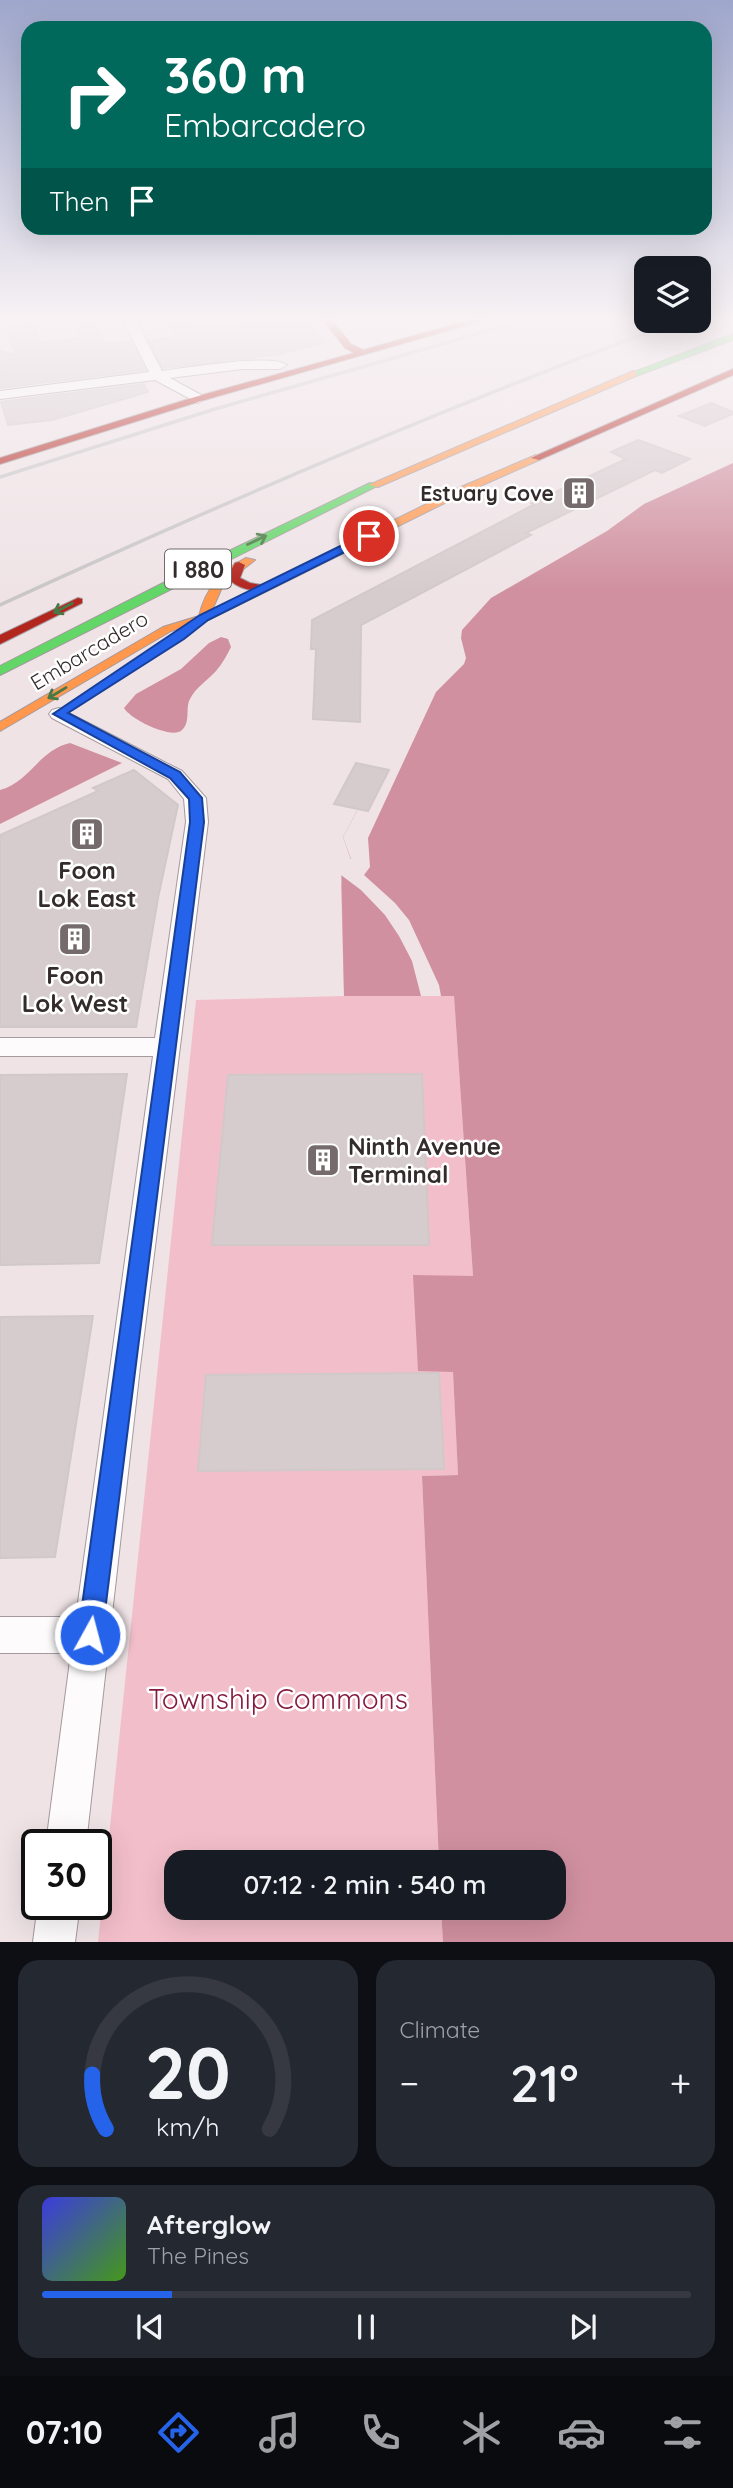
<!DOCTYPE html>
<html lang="en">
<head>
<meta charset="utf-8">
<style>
  :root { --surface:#171b24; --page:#242831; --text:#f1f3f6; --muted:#9ea1a6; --line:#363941; --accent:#2563eb }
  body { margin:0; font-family:Quicksand,sans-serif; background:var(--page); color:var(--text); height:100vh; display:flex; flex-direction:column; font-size:26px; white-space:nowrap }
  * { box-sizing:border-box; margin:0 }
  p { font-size:23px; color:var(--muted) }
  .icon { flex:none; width:38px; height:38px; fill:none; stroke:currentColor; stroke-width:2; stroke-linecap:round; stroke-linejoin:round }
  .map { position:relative; height:1942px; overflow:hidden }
  .sheet { display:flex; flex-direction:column; gap:18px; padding:18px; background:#0d0f14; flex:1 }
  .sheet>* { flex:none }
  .top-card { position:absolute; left:21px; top:21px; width:691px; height:214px; border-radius:21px; box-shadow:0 7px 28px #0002; background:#00695c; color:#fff; overflow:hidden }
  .tools { position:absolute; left:634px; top:256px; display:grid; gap:14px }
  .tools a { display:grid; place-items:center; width:77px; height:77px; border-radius:14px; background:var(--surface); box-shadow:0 7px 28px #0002; font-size:35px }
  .speed { position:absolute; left:21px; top:1829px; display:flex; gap:14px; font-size:35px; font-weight:700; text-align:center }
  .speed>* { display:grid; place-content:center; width:91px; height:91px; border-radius:50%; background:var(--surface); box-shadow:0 7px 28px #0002; line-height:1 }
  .speed .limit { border:4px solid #111; border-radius:10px; background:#fff; color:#111 }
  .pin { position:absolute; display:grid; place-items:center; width:60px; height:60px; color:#fff; margin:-30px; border:4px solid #fff; border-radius:50%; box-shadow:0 2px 7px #0007 }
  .me { position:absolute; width:77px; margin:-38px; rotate:7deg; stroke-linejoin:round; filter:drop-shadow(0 0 5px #0008) }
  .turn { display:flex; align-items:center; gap:24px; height:147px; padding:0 28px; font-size:32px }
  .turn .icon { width:91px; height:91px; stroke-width:2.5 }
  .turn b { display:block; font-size:49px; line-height:60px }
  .then { display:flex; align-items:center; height:66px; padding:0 28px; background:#0003; gap:14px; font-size:26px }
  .big { font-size:52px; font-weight:600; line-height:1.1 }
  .sheet .tile { flex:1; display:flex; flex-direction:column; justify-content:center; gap:10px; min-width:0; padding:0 24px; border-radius:21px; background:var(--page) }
  .sheet .dial { align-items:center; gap:0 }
  .dial svg { height:182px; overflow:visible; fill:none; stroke:var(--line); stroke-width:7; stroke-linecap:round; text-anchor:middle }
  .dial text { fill:var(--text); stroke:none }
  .song { display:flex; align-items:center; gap:21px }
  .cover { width:84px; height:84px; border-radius:10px; background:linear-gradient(135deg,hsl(240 70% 55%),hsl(100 70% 35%)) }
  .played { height:7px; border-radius:4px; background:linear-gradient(90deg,var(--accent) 20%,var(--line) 20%) }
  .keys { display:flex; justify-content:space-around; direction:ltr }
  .heat { display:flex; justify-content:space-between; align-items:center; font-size:38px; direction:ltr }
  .sheet .tiles { flex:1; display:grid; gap:18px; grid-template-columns:1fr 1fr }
  .tile:last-child { grid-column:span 2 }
  .trip { position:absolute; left:164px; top:1850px; width:402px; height:70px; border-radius:21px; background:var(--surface); box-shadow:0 7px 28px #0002; font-weight:600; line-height:70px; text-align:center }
  .tab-bar { display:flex; height:112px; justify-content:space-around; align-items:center; background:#090b0e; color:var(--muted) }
  .tab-bar .icon { width:49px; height:49px }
  .tab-bar .selected { color:var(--accent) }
  .tab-bar b { font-size:32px; color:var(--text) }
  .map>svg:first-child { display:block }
</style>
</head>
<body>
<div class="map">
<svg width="733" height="1942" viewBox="0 0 733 1942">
  <rect width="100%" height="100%" fill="#efe3e6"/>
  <path fill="#f2bec9" d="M 341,883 L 386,996 L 454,996 L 473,1276 L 413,1276 L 453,1371 L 458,1475 L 422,1476 L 439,1862 L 177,1862 L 177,1908 L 441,1908 L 443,1942 L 98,1942 L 196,1000 L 344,996 Z"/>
  <path fill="#d0909f" d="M 733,457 L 733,1942 L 443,1942 L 441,1908 L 555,1908 L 555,1862 L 439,1862 L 422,1476 L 458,1475 L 453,1372 L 418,1371 L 413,1275 L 473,1276 L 454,996 L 344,996 L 341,860 L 351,860 L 343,837 L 420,693 L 438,672 L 464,613 L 583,537 L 624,505 Z
    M 221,637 L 228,639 L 231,647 C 227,655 222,664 216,671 C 208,680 196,687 190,699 C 185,708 191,722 182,730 C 172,740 130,719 124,708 L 136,694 L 181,669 L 209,643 Z
    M 70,743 L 122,763 L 0,824 L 0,790 C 30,782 39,750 70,743 Z"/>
  <path fill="#efe3e6" d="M 733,454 L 733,463 L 644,504 L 607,531 L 491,598 L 462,630 L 461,638 L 466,658 L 464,664 L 436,692 L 368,838 L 370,867 L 364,875 L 395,903 L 409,920 L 439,985 L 441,996 L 421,996 L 412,961 L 399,936 L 385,915 L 361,890 L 341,875 L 341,860 L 351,859 L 343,837 L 358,809 L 389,770 L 377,767 L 420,687 L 438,669 L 436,668 L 450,627 L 447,625 L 478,592 L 515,573 L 564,542 L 586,533 L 622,502 Z"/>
  <path fill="#d6ccce" stroke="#d1c8c9" stroke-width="2" d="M 94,318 L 104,343 L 131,342 L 145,370 L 0,388 L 0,351 L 16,355 L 6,326 L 33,323 L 40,343 L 80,338 L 73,320 Z
    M 159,318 L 187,318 L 199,328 L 244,322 L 242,318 L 303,318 L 326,342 L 280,354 L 163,368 L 149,340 L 181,337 Z
    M 144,384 L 148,392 L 52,420 L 8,425 L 1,402 Z
    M 711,403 L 733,412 L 733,414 L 705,426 L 679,416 Z
    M 638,440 L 690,459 L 662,473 L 655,470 L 526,533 L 531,535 L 361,625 L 360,722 L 313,719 L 316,649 L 311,649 L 312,620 L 535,504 L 532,503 L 626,459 L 611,452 Z
    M 356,763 L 389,770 L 368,811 L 334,804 Z
    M 134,770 L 178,805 L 158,898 L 136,1027 L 0,1027 L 0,835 L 98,791 L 93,788 Z
    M 127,1074 L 99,1263 L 0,1265 L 0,1075 Z
    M 422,1074 L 429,1245 L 212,1245 L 228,1075 Z
    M 93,1316 L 55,1557 L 0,1558 L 0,1317 Z
    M 439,1373 L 444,1469 L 198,1471 L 206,1375 Z"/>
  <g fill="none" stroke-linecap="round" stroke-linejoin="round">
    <g stroke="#a49a9d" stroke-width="2">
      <path id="street" d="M 122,318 L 135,318 L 162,371 C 185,368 273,353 287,365 L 280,369 L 242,369 L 170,378 L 203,396 L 205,399 L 198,403 L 155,380 L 0,399 L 0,391 L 149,372 Z
        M 59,708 L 182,771 L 206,798 L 208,822 L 140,1367 L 86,1844 L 46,1844 L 71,1653 L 0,1653 L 0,1617 L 76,1617 L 153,1056 L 0,1056 L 0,1038 L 155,1038 L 186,822 L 184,799 L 168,779 L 52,718 L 49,714 L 52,710 Z
        M 38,1904 L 80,1904 L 75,1942 L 33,1942 Z"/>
    </g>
    <g stroke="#a49a9d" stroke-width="2">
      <path id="fast" d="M 733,334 L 733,340 L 636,376 L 629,374 Z
        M 370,483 L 379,485 L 0,675 L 0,666 L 175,577 Z"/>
    </g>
    <g stroke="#a49a9d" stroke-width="2">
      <path id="slow" d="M 0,318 L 10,318 L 0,321 Z
        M 633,371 L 636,372 L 636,376 L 378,487 L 369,485 Z
        M 536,455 L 541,458 L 539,460 L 469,491 L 208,620 L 171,631 L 0,731 L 0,722 L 163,627 L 199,616 C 206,588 221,571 246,558 L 255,560 L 223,585 L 212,610 L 461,487 Z"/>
    </g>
    <g stroke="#a49a9d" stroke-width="2">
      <path id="jam" d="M 321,318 L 330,318 L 351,344 L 363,350 L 477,318 L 492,318 L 201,401 L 0,464 L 0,458 L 195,397 L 354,353 L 345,348 Z
        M 733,369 L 733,375 L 539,460 L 531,458 Z
        M 239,562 L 245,565 L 240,578 L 250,583 L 268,586 L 268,590 C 253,592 237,589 227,577 L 235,563 Z
        M 78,598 L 82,599 L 82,603 L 0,644 L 0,635 Z"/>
    </g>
    <use href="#street" fill="#fdfbfb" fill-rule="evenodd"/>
    <use href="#fast" fill="#63d668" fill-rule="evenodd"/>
    <use href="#slow" fill="#ff974d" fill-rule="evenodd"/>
    <use href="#jam" fill="#b3261e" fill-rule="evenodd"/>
    <path stroke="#c9c6c7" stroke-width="3.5" d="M 0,477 L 215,409 L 533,318
      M 0,605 C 224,502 450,405 681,320"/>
  </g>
  <defs><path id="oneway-shaft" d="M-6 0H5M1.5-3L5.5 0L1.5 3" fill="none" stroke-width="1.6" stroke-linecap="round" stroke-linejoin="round" transform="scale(1.75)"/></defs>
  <g stroke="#497847">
    <use href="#oneway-shaft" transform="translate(257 540) rotate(-25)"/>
    <use href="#oneway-shaft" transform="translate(63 608) rotate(153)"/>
    <use href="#oneway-shaft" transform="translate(57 693) rotate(149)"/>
  </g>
  <linearGradient id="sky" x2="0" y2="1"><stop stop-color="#9ea6cb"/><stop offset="0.54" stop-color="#f8f2f4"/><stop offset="1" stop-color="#f8f2f4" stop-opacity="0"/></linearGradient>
  <rect width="733" height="590" fill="url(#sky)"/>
  <path fill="#2563eb" stroke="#184099" stroke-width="2" d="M 369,532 L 375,536 L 373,538 L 208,620 L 184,639 L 68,713 L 180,772 L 202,798 L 204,822 L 102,1635 L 98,1643 L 90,1647 L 81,1643 L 78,1635 L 190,822 L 189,799 L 170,778 L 53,714 L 200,615 Z"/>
  <defs>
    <g id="building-square" transform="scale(1.75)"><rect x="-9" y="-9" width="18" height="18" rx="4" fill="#756b6d" stroke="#fff"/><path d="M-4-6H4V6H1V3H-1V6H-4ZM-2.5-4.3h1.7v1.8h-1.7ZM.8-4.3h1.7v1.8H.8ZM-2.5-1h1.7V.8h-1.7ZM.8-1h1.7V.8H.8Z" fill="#fff"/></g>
  </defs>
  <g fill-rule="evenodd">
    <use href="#building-square" x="579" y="493"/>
    <use href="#building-square" x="87" y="834"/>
    <use href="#building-square" x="75" y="939"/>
    <use href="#building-square" x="323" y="1160"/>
  </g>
  <g text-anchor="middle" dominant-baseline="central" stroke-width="5" stroke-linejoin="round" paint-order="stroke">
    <g font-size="21" font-weight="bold" fill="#332b2c" stroke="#fff" text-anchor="end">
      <text x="554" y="493">Estuary Cove</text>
    </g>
    <g font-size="21" fill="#332b2c" stroke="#fff">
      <text transform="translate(89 650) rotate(-31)">Embarcadero</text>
    </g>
    <rect fill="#fff" stroke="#706b6b" stroke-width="2" x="165" y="549.5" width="66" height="39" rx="5"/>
    <g font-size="23" font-weight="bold" fill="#332b2c">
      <text x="198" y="569">I 880</text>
    </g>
    <g font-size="24" font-weight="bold" fill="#332b2c" stroke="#fff">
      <text x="87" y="870">Foon<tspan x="87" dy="28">Lok East</tspan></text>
      <text x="75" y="975">Foon<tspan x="75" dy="28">Lok West</tspan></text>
      <text x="348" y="1146" text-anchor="start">Ninth Avenue<tspan x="348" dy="28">Terminal</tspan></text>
    </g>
    <g font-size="28" fill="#851b40" stroke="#fff">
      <text x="278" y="1698">Township Commons</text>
    </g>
  </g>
</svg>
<div class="tools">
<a><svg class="icon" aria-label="layers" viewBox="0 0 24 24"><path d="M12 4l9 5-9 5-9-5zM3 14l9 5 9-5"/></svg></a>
</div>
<div class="speed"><div class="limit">30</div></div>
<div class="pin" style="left:369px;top:536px;background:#d93025"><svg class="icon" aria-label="arrive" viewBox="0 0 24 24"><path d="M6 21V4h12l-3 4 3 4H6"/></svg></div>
<svg class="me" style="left:90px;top:1635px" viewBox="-20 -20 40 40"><circle r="17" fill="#2563eb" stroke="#fff" stroke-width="3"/><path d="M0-11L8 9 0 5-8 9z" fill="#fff"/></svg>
<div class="trip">07:12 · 2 min · 540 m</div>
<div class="top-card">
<div class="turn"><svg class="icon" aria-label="right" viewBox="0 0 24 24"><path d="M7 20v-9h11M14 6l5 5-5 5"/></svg><div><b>360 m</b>Embarcadero</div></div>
<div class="then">Then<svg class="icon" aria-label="arrive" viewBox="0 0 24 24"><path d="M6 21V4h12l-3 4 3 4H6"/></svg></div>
</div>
</div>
<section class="sheet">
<div class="tiles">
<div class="tile dial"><svg viewBox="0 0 100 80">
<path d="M14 69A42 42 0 1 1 86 69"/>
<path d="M14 69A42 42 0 0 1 8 45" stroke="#2563eb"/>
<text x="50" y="56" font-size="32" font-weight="700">20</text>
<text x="50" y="72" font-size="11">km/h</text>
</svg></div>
<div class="tile"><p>Climate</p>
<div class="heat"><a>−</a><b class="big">21°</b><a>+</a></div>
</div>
<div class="tile">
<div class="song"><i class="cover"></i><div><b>Afterglow</b><p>The Pines</p></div></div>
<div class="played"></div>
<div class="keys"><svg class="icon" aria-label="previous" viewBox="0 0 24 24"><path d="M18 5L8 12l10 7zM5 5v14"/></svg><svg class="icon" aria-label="pause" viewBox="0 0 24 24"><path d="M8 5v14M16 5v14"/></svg><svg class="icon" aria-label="next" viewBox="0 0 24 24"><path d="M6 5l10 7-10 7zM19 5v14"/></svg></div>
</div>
</div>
</section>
<nav class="tab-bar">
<b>07:10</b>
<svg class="icon selected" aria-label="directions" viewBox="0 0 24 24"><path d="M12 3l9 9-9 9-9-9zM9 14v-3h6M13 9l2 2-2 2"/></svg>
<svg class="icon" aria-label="music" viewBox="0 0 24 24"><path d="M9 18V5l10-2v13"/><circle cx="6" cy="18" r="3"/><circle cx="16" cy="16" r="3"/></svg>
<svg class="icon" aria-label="phone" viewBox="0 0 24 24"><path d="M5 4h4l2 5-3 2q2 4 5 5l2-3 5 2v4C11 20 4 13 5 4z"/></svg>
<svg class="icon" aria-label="climate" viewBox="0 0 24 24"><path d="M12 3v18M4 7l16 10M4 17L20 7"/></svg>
<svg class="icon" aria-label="car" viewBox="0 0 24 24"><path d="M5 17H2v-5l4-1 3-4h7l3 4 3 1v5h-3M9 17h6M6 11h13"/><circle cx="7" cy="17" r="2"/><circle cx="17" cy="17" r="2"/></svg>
<svg class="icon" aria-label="filters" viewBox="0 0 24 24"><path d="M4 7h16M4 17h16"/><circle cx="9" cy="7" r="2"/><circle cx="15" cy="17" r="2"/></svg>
</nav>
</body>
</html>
